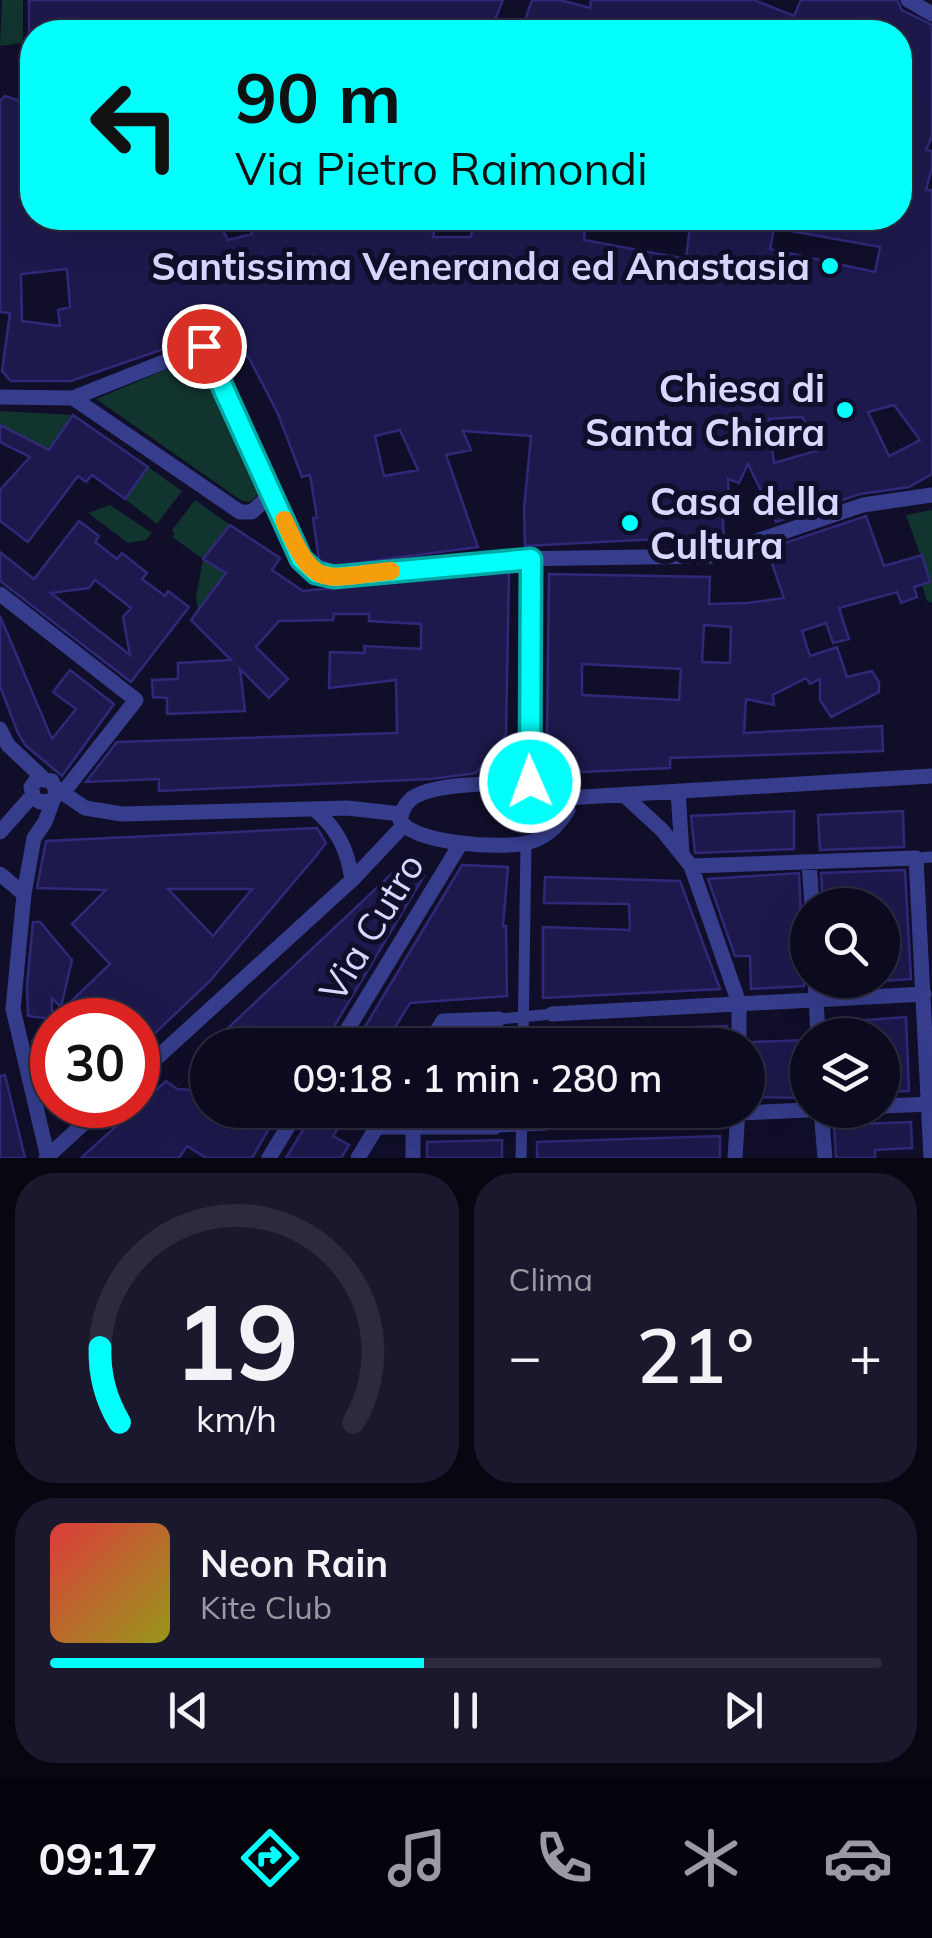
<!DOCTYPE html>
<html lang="it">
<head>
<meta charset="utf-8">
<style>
  :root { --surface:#0c0a1f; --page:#1a182c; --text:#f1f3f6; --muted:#9a9aa4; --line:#2c2b3d; --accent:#03fffb }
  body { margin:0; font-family:Mulish,sans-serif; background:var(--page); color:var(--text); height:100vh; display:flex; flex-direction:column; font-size:38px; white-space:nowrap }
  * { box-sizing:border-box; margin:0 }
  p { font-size:32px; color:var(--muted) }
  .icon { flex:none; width:55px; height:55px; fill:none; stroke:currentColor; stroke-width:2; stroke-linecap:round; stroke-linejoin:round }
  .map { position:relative; height:1158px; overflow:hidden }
  .sheet { display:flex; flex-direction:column; gap:15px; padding:15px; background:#070611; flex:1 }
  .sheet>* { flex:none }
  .guide { position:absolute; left:20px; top:20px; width:892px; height:210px; border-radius:40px; box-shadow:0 10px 40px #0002,0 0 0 2px var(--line); background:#03fffb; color:#111; overflow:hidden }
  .controls { position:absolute; left:790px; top:888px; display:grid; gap:20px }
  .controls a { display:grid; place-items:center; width:110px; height:110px; border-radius:50%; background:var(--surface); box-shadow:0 10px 40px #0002,0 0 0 2px var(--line); font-size:50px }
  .speed { position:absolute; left:30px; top:998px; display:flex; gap:20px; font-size:50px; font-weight:700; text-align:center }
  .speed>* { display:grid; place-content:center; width:130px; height:130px; border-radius:50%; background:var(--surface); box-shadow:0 10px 40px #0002,0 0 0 2px var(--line); line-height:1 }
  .speed .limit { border:15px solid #d22; background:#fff; color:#111 }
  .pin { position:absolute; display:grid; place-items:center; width:85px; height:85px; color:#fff; margin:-42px; border:5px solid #fff; border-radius:50%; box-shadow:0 2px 10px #0007 }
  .me { position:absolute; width:110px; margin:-55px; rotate:358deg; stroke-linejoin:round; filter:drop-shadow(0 0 8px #0008) }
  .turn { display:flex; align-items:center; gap:35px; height:210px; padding:0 50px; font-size:45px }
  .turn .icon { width:130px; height:130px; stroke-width:2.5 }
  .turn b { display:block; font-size:70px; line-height:85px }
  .big { font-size:75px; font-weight:600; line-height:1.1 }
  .sheet .widget { flex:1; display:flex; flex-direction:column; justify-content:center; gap:15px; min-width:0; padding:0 35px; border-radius:40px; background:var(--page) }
  .sheet .dial { align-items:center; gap:0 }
  .dial svg { height:260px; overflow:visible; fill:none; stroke:var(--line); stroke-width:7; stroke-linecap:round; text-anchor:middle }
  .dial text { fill:var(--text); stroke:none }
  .song { display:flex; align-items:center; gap:30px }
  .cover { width:120px; height:120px; border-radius:15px; background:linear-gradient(135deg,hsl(0 70% 55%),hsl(60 70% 35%)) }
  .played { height:10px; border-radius:5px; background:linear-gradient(90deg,var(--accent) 45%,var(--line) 45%) }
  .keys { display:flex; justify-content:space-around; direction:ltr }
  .heat { display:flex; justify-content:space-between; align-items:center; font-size:55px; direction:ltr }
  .sheet .tiles { flex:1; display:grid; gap:15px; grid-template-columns:1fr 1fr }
  .widget:last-child { grid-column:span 2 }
  .trip { position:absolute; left:190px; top:1028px; width:575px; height:100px; border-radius:50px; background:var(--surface); box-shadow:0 10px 40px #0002,0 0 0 2px var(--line); font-weight:600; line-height:100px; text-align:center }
  .tabs { display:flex; height:160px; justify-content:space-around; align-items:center; background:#05040c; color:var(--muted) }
  .tabs .icon { width:70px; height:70px }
  .tabs .on { color:var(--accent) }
  .tabs b { font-size:45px; color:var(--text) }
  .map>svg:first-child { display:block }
</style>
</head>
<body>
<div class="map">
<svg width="932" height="1158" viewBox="0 0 932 1158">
  <rect width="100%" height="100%" fill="#100e29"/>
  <path fill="#11342f" d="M 2,0 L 23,0 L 23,43 L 0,46 Z
    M 196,357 L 261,485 L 259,494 L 250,502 L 242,501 L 96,399 Z
    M 0,411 L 73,415 L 49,450 L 0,425 Z
    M 148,467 L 182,491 L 157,524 L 125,499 Z
    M 195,500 L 230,525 L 204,559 L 226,573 L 198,610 L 196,597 L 203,559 L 172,537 L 175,533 L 172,530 Z
    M 110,505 L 152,533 L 146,540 L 128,543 L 88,513 Z
    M 932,510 L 932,603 L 927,601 L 922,585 L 930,581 L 906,515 Z"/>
  <path fill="#1d194c" stroke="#302979" stroke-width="2.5" fill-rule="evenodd" d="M 29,0 L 503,0 L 490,32 L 29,32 Z
    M 532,0 L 560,0 L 590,8 L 591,0 L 754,0 L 794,16 L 801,0 L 897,0 L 902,10 L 932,25 L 932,136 L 926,150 L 932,151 L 932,168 L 926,190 L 932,190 L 932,474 L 909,487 L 860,494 L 776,522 L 748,464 L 739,483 L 728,479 L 729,504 L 722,504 L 724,537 L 719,542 L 711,544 L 696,537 L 525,546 L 524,509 L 531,436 L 463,431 L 471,450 L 446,455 L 478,547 L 335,566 L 319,560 L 313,518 L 317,518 L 310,475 L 302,477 L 278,414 L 248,356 L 225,366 L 210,333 L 71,381 L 11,381 L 2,371 L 10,313 L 0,312 L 0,101 L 5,96 L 17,100 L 32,92 L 32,218 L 216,218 L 228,240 L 252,234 L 246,218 L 437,218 L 433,237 L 471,237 L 474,218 L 586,218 L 584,240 L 686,259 L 691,218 L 900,218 L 900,32 L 579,32 L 572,30 L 570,32 L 521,32 ZM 774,228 L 880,247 L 875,272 L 770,249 ZM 67,269 L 70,307 L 58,310 L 60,326 L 22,321 L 21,274 ZM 894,405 L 920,440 L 889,456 L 868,412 ZM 802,417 L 823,449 L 774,463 L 769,419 ZM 400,430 L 418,470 L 384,476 L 375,436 Z
    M 73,415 L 148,467 L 125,499 L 92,475 L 86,482 L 78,476 L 28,542 L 0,521 L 0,490 L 30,457 L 0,442 L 0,425 L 49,450 Z
    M 866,516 L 884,566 L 922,555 L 930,582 L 914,587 L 917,597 L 901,603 L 897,592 L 839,608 L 849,639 L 833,643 L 826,623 L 802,631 L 810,656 L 837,647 L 847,677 L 872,671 L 879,682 L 879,692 L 831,717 L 820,700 L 820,679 L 810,684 L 806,678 L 773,695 L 774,705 L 746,699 L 744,733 L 882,726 L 883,751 L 670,758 L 670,768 L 582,772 L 547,733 L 549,574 L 710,577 L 709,604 L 747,603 L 784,598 L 767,549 ZM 704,625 L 731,627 L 730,663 L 702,662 ZM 582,664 L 681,669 L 679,700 L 582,695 Z
    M 79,521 L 99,536 L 95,542 L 117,559 L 122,553 L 147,573 L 142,579 L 165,596 L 168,591 L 189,607 L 131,682 L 0,581 L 0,552 L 34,579 ZM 95,580 L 131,608 L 123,617 L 130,655 L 51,593 L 89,588 Z
    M 230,525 L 280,558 L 272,570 L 303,591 L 509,571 L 506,734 L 476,773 L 431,779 L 159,791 L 159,779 L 86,782 L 117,742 L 397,733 L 396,680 L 329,688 L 330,652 L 365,653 L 364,646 L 421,649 L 421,624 L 369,621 L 369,614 L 334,614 L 333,620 L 279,621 L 256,647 L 288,679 L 269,698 L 240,669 L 245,711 L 167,714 L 167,698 L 153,697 L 152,680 L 178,679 L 178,663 L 231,660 L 191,620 L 226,573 L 203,559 Z
    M 0,616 L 52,739 L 76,709 L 53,692 L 70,670 L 114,704 L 62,776 L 25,745 L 17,731 L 0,686 Z
    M 794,811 L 794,849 L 695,853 L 691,816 Z
    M 903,811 L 904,847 L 820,850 L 818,815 Z
    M 317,828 L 326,843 L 316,856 L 209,982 L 138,1049 L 138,1020 L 107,1020 L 98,1010 L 88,1020 L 73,1020 L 63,1009 L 110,964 L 72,924 L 106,890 L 37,888 L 46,841 ZM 168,889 L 252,889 L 213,936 Z
    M 403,863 L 424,876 L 323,1045 L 210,1045 Z
    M 462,865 L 508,867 L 503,926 L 506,926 L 507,996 L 410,1003 L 384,1045 L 354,1045 Z
    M 905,870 L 911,979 L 882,981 L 882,905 L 823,905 L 821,873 Z
    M 799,873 L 804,986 L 751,989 L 750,956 L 735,956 L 708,879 Z
    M 545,877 L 680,881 L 720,989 L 543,998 L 543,927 L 630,930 L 629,904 L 544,903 Z
    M 33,922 L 40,922 L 72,960 L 61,1007 L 52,998 L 52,1019 L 28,1016 L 27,986 Z
    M 906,1017 L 909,1091 L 882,1092 L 882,1035 L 829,1035 L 829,1023 Z
    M 52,1024 L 52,1101 L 48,1101 L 32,1041 Z
    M 727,1026 L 727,1045 L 540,1045 L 539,1032 Z
    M 808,1040 L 808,1098 L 753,1097 L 752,1042 Z
    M 5,1075 L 25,1158 L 0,1158 L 0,1076 Z
    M 166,1081 L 177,1089 L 208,1091 L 208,1110 L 280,1110 L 252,1158 L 206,1158 L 187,1146 L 179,1158 L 81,1158 Z
    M 315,1110 L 349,1110 L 333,1136 L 349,1145 L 341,1158 L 286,1158 Z
    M 911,1122 L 912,1148 L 875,1150 L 875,1158 L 836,1158 L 834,1125 Z
    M 720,1136 L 720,1158 L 537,1158 L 537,1142 Z
    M 502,1140 L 502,1158 L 427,1158 L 427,1142 Z"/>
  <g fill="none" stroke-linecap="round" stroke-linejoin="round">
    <path stroke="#363d8c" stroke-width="11" d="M 916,858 L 932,857
      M 499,1019 L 552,1014
      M 523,1045 L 526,843
      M 495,1127 L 546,1125
      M 521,1158 L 522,1110"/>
    <path stroke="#363d8c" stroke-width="15" d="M 908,0 L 932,14
      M 0,397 L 73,398 L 204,346 L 301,559 L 316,573 L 334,577 L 510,559 L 712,556 L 863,505 L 932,495
      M 73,398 L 240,512 L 252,512 L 272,493
      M 0,594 L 136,700 L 62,794
      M 0,729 L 8,745 L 42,777
      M 529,782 L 551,784 L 561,790 L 568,810 C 559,825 545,839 526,843 C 501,849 413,844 400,820 C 402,812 404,805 411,799 C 433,782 500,784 529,782 Z
      M 529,782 L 531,559
      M 56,788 L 85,808 L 122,814 L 347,808 L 401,814
      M 678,791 L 682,853
      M 624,795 L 662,830 L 691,866 L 739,1003 L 739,1045
      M 566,798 L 932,776
      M 314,809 C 337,828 348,850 352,880
      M 0,832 L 32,796
      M 809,862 L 812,905
      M 691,866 L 916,858 L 931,1158
      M 0,874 L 24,894
      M 815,980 L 818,1035
      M 552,1014 L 924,994
      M 338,1045 L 461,843
      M 428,1045 L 443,1021 L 499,1019
      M 138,1075 L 352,880 L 403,826
      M 882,1106 L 932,1104
      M 821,1110 L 825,1158
      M 738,1113 L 808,1110
      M 376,1127 L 495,1127
      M 413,1127 L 413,1158
      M 46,1158 L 104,1105
      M 48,1158 L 13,1009 L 24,894 L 34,838 L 45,822 L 56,792 L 52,781 L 37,779 L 31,787 L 34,798 L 40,802 L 50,801
      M 269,1158 L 298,1110
      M 358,1158 L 387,1110
      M 735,1158 L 738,1110"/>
  </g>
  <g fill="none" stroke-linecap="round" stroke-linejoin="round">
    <g stroke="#02a6a3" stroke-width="25">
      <path id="route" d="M 204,346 L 301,559 L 316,573 L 334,577 L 531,559 L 530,782"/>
    </g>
    <use href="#route" stroke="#03fffb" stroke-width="18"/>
    <path stroke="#f59e0b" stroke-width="18" d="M 284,520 C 315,591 321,578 391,571"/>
  </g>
  <g fill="#03fffb" stroke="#100e29" stroke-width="4">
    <circle cx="830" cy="266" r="10"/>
    <circle cx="845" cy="410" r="10"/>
    <circle cx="630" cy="523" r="10"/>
  </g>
  <g text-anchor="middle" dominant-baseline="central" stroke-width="10" stroke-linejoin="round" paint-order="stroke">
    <g font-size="38" font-weight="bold" fill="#d7d7ff" stroke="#100e29" text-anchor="end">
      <text x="810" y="266">Santissima Veneranda ed Anastasia</text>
      <text x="825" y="388">Chiesa di<tspan x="825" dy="44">Santa Chiara</tspan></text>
      <text x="650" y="501" text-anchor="start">Casa della<tspan x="650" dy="44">Cultura</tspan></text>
    </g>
    <g font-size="38" fill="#d7d7ff" stroke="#100e29">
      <text transform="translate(371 927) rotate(-59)">Via Cutro</text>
    </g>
  </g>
</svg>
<div class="controls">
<a><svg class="icon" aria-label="search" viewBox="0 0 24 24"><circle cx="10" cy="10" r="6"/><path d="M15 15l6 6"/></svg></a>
<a><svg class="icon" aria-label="layers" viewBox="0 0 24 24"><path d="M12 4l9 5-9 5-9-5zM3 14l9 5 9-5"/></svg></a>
</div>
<div class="speed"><div class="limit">30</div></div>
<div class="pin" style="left:204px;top:346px;background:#d93025"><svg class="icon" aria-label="arrive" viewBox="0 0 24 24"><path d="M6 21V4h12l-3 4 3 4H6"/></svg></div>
<svg class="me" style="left:530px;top:782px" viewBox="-20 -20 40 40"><circle r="17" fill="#03fffb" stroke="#fff" stroke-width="3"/><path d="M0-11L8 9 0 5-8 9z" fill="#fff"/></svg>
<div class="trip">09:18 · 1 min · 280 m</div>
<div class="guide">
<div class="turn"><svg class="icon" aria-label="left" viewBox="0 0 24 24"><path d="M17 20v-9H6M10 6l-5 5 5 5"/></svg><div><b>90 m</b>Via Pietro Raimondi</div></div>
</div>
</div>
<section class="sheet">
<div class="tiles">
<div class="widget dial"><svg viewBox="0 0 100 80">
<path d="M14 69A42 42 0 1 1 86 69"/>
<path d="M14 69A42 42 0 0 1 8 46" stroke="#03fffb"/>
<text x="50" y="56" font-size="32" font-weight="700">19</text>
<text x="50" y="72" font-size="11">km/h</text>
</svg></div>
<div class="widget"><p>Clima</p>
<div class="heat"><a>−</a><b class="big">21°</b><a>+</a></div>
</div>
<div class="widget">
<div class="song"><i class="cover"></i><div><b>Neon Rain</b><p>Kite Club</p></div></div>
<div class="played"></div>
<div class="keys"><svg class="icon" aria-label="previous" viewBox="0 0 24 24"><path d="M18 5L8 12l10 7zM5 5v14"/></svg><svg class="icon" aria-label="pause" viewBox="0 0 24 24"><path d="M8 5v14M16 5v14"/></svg><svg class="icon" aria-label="next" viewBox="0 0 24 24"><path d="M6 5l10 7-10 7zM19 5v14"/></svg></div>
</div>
</div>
</section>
<nav class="tabs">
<b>09:17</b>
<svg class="icon on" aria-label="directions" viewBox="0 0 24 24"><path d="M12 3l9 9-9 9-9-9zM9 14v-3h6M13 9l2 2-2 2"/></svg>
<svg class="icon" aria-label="music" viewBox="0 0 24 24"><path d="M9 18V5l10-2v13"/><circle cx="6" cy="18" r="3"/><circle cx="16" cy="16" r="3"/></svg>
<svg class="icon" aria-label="phone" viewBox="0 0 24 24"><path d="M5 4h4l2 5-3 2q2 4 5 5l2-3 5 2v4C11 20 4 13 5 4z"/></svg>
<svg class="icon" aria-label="climate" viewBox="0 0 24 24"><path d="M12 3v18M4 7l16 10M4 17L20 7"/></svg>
<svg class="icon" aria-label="car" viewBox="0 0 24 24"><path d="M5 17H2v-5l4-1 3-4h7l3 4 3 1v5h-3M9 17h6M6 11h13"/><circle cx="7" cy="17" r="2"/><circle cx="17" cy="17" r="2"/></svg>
</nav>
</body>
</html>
